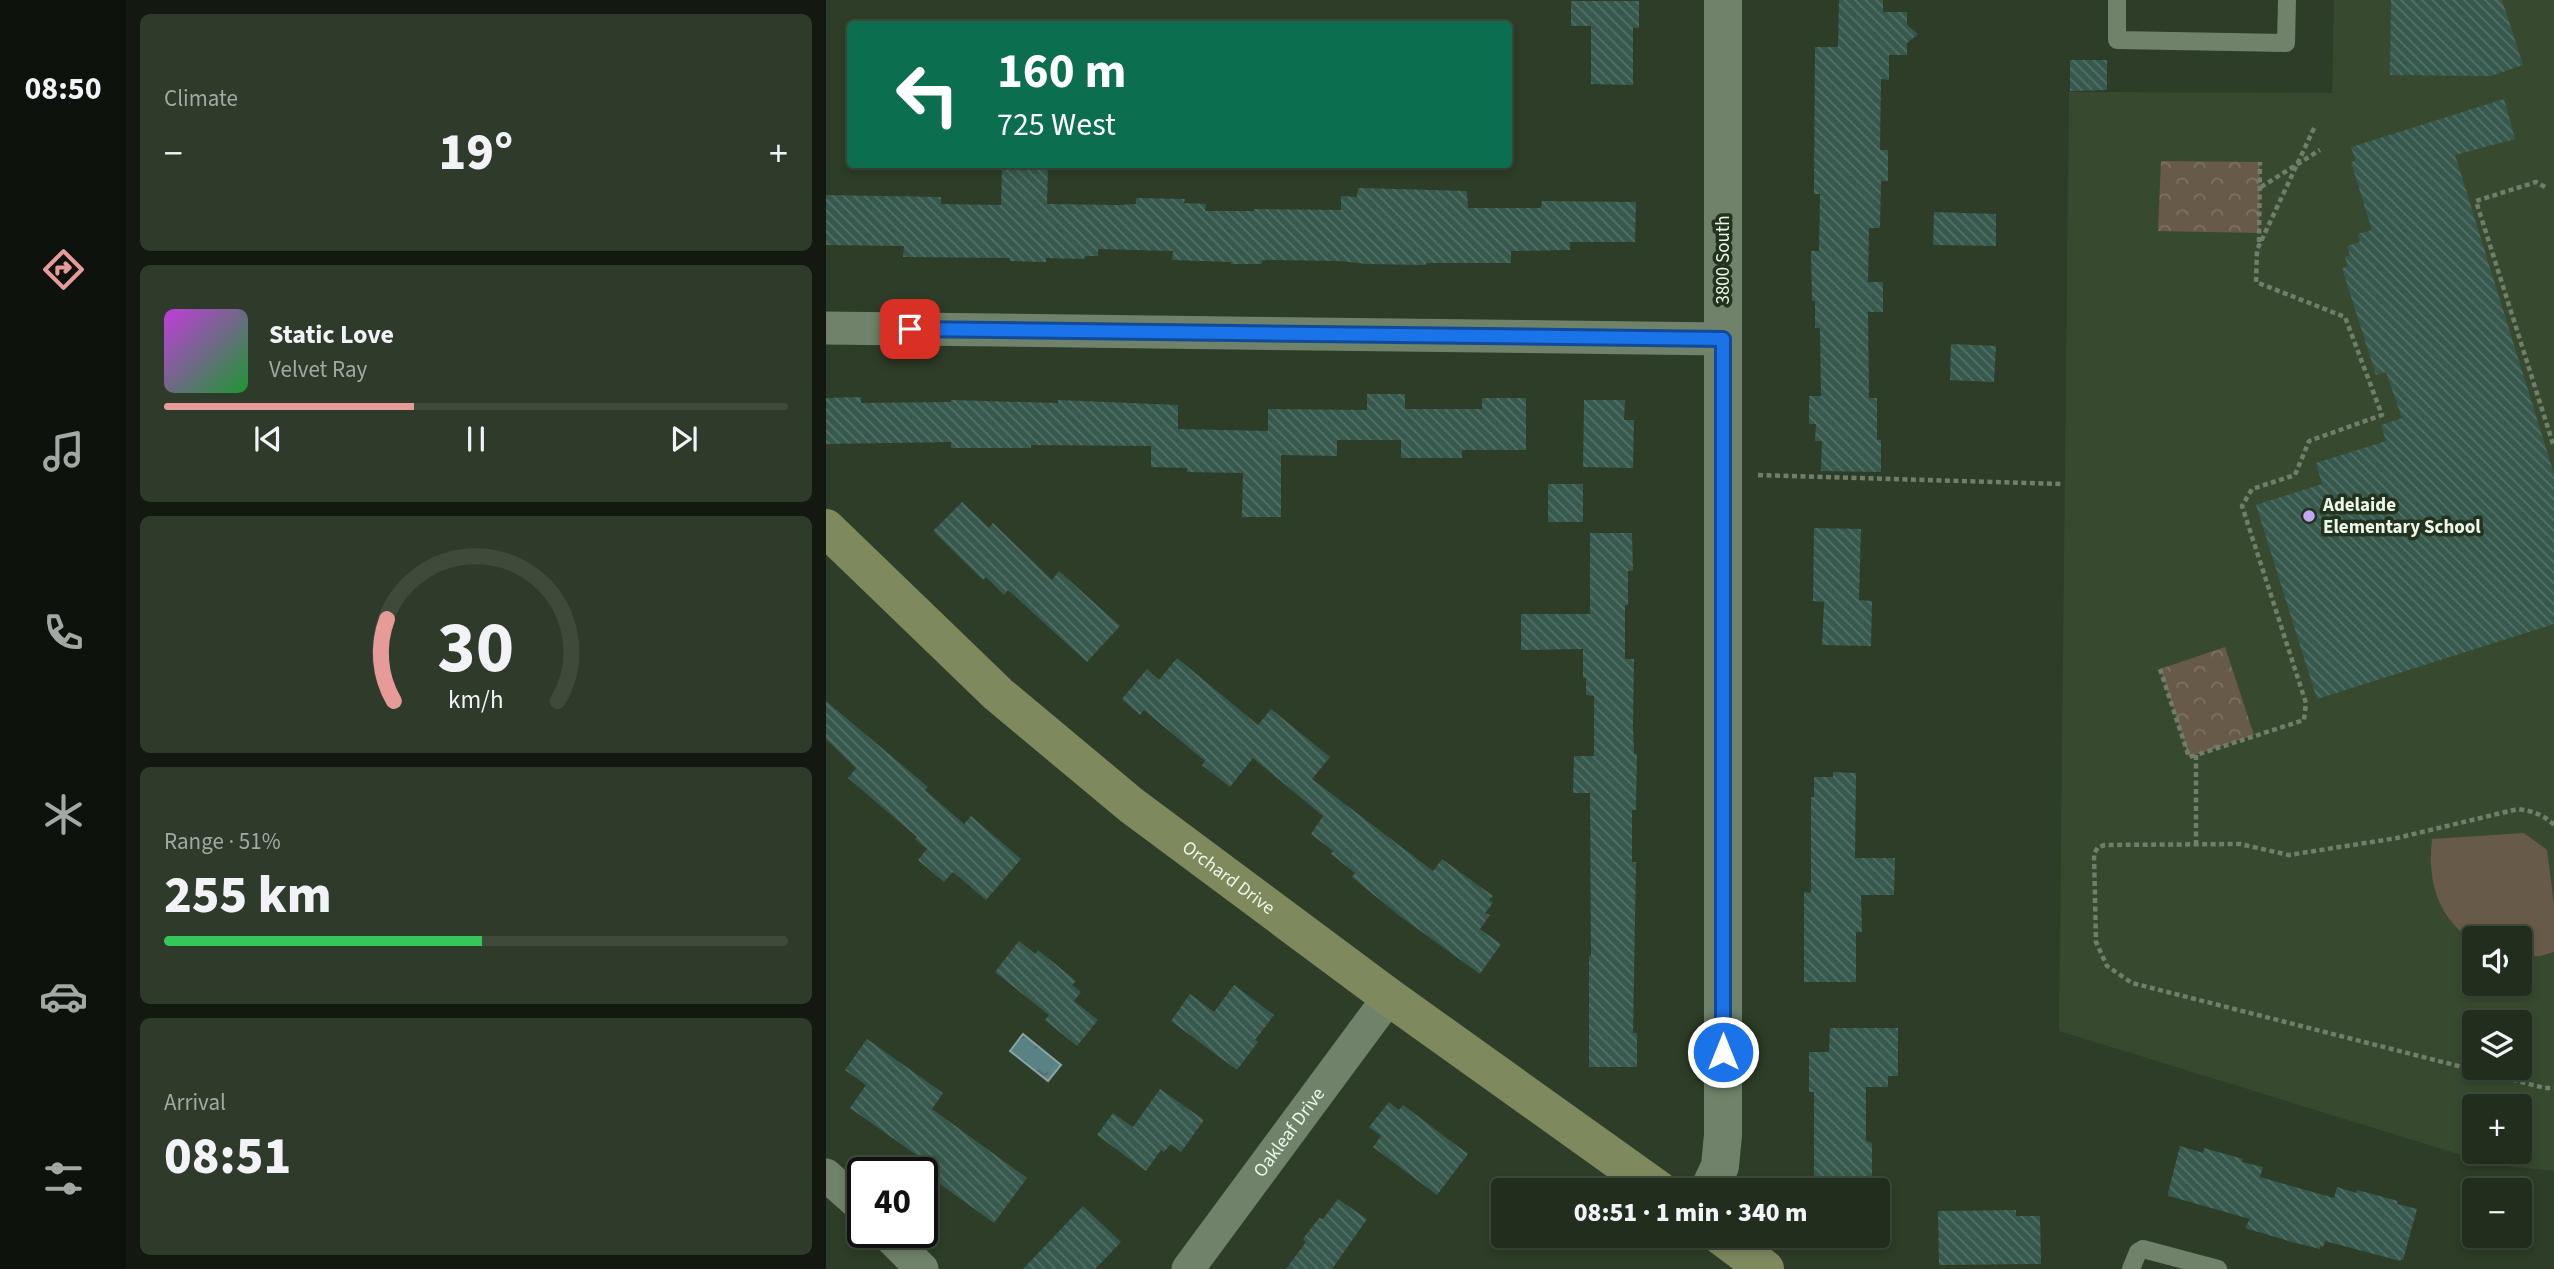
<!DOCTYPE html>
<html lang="en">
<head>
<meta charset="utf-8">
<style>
  :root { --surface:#222e1d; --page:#2e3a2a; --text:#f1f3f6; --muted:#a2a8a4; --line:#3f4a3b; --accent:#e69b98 }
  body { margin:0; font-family:"Source Sans 3",sans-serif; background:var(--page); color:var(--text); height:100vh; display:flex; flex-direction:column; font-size:26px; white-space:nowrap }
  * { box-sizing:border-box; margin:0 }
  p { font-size:23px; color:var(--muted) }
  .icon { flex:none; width:38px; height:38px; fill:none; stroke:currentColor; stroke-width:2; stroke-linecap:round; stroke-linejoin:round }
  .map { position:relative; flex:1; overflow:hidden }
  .side { display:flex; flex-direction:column; gap:14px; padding:14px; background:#131910; width:700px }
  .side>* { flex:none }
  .top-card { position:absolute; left:21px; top:21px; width:665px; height:147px; border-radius:7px; box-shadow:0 4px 10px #0003,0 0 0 2px var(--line); background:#0b6e4f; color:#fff; overflow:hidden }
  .buttons { position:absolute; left:1636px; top:926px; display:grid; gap:14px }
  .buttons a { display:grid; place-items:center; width:70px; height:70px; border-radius:7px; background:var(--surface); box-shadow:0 4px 10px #0003,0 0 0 2px var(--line); font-size:35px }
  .speed { position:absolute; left:21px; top:1157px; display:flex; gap:14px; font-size:35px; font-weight:700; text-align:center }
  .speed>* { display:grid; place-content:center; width:91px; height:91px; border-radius:50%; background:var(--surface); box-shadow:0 4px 10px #0003,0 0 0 2px var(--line); line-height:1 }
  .speed .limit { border:4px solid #111; border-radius:10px; background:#fff; color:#111 }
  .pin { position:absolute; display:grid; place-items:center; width:60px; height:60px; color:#fff; margin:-30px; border-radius:14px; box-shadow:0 4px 10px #0006 }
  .me { position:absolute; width:77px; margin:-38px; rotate:0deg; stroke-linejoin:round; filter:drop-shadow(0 0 5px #0008) }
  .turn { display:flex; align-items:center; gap:24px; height:147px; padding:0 35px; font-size:32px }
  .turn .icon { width:91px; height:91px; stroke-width:2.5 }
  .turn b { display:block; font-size:49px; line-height:60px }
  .big { font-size:52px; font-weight:800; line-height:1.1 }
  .side .tile { flex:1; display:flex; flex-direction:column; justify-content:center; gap:10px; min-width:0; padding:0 24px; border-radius:10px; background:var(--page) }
  .side .dial { align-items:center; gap:0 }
  .dial svg { height:182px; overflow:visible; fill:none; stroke:var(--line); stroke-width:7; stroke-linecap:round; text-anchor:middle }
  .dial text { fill:var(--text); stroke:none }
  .song { display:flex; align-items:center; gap:21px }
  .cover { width:84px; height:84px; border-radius:10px; background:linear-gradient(135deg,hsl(290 70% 55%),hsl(130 70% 35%)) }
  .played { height:7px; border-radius:4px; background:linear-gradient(90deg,var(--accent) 40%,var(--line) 40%) }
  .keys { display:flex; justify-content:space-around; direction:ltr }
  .heat { display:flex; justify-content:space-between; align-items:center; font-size:38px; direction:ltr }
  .charge { height:10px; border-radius:5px; background:linear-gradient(90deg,#34c759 51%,var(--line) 0) }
  .trip { position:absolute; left:665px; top:1178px; width:399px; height:70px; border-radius:7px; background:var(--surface); box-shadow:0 4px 10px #0003,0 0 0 2px var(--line); font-weight:800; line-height:70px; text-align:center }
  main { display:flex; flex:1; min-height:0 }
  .tab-bar { display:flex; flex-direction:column; width:126px; justify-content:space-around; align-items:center; background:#0e120c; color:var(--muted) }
  .tab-bar .icon { width:49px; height:49px }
  .tab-bar .current { color:var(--accent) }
  .tab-bar b { font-size:32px; color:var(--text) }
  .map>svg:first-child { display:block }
</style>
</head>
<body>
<main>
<nav class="tab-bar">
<b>08:50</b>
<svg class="icon current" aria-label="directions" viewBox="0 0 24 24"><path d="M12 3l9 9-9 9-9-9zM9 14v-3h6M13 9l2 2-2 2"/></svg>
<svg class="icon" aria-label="music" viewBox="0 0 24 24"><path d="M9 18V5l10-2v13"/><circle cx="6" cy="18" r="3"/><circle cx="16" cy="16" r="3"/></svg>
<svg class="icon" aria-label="phone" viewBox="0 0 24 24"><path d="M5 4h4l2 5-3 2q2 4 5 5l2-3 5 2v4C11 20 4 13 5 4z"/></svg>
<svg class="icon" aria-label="climate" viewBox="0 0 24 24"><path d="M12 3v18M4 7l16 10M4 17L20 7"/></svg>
<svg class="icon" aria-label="car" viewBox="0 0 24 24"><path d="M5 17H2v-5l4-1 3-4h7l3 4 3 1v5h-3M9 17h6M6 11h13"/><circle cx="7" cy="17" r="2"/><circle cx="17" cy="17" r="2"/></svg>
<svg class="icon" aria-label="filters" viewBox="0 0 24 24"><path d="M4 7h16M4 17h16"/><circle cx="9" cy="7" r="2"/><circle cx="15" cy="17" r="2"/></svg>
</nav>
<section class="side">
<div class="tile"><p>Climate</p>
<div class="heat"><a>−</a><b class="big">19°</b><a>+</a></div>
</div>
<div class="tile">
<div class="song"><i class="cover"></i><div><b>Static Love</b><p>Velvet Ray</p></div></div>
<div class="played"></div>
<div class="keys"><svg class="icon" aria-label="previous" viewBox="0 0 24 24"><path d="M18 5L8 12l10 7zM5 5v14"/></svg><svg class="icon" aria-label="pause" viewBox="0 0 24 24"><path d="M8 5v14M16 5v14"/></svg><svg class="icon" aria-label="next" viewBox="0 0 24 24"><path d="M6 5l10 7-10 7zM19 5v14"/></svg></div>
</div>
<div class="tile dial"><svg viewBox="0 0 100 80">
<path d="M14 69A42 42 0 1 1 86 69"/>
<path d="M14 69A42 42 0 0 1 11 33" stroke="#e69b98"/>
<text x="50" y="56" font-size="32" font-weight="700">30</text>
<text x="50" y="72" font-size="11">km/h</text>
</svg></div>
<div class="tile"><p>Range · 51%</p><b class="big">255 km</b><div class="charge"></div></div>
<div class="tile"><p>Arrival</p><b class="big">08:51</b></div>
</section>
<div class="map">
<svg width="1728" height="1269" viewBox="0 0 1728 1269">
  <defs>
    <pattern id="forest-crowns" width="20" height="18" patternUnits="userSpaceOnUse" patternTransform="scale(1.75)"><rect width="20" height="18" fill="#685a49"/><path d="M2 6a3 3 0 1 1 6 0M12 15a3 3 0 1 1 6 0" fill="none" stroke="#7e7263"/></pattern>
    <pattern id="water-ripples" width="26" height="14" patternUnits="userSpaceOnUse" patternTransform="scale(1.75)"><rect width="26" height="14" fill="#5a8285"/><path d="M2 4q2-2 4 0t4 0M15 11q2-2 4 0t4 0" fill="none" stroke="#516969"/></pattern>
    <pattern id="building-back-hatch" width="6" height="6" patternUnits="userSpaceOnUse" patternTransform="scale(1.75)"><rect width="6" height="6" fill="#37594d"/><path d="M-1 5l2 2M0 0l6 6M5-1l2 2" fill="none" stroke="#547167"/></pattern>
  </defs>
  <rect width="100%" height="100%" fill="#2d3d27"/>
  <path fill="#374a2f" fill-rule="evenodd" d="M 1508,0 L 1728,0 L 1728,1171 L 1668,1165 L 1233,1031 L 1243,92 L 1506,93 ZM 1648,938 L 1694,938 L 1694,984 L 1648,984 ZM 1648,1022 L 1694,1022 L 1694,1068 L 1648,1068 ZM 1648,1106 L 1694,1106 L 1694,1152 L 1648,1152 Z"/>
  <path fill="url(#forest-crowns)" d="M 1335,161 L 1434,162 L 1433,233 L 1332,231 Z
    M 1399,647 L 1428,735 L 1363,757 L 1334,669 Z"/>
  <path fill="#685a49" d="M 1698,833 L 1721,850 L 1728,904 L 1728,952 L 1714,956 L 1694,957 L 1694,938 L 1648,938 L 1648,942 C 1612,918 1601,882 1606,839 Z"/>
  <path fill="url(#water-ripples)" stroke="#86a5a3" stroke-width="2" d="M 197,1034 L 235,1065 L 222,1081 L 184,1051 Z"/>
  <path fill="url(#building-back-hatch)" d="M 1013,0 L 1057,0 L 1057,12 L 1081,12 L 1081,25 L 1092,34 L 1081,43 L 1081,55 L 1063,55 L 1063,80 L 1055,79 L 1054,150 L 1062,150 L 1062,181 L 1055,181 L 1054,228 L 1043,228 L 1042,282 L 1057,282 L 1057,312 L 1042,312 L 1043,398 L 1051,398 L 1051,440 L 1055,440 L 1055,472 L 995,471 L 996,441 L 989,441 L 990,424 L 983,424 L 983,396 L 995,396 L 994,328 L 989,328 L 989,301 L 986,301 L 985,251 L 993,251 L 994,194 L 988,194 L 989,47 L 1012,47 Z
    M 1565,0 L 1676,0 L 1697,65 L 1665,76 L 1564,75 Z
    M 745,1 L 813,1 L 813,28 L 807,28 L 807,85 L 765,84 L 765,26 L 745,26 Z
    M 1244,60 L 1281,60 L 1281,90 L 1244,91 Z
    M 1678,99 L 1689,139 L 1629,155 L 1728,474 L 1728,624 L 1491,699 L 1430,505 L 1496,484 L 1490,463 L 1560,441 L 1555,425 L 1576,418 L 1560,372 L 1550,375 L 1516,268 L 1522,267 L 1519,257 L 1524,255 L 1521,246 L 1534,242 L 1532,234 L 1546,230 L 1525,162 L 1530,161 L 1525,147 Z
    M 176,164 L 222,164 L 221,204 L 294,205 L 310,204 L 310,198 L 359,199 L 358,203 L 380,204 L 379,211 L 428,211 L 428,209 L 515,210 L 515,196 L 531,197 L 532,188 L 641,191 L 642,208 L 715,208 L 716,201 L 810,202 L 809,242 L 744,242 L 744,250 L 685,251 L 685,263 L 600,263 L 600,265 L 541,264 L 514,261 L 436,260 L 436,264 L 405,264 L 405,262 L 346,260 L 347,251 L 272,249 L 272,256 L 259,256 L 258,259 L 220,258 L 220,262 L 184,261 L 184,258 L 77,257 L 78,246 L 0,245 L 0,195 L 115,197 L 115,204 L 175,205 Z
    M 1108,212 L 1170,214 L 1170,246 L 1107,245 Z
    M 1125,344 L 1170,346 L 1168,382 L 1124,380 Z
    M 541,394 L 579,394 L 579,409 L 656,409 L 656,398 L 700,398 L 700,450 L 636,450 L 636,458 L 575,458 L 575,440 L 511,440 L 511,456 L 455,455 L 455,517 L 416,517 L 417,473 L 361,472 L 361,468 L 325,467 L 325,446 L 205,445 L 205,448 L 125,448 L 125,442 L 0,444 L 0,398 L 35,397 L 35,403 L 125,402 L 125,400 L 232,403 L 232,400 L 352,405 L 352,429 L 442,431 L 442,409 L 541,410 Z
    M 758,400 L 799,400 L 798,420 L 808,420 L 807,468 L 757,467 Z
    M 722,484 L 757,484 L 757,522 L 722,522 Z
    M 136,502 L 163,528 L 167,523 L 226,580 L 233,571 L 294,626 L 261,662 L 182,590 L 178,595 L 160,577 L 157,580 L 107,531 Z
    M 988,528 L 1035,529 L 1033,600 L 1046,601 L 1045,646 L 996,645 L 998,602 L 987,601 Z
    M 764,533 L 806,533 L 807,571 L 802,571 L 802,605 L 799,605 L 799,659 L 808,659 L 807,724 L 808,754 L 811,754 L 810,810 L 806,810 L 806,862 L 810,862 L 807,1033 L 811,1033 L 811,1067 L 763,1067 L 763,956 L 765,956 L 764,793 L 747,793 L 748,756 L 768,756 L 768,696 L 760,695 L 760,678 L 757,678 L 757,649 L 695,650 L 695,614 L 764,614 Z
    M 351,658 L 432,725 L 445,709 L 504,757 L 486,779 L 607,871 L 616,859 L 667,896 L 663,900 L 667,903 L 659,913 L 664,915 L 654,929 L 675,944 L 654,974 L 571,914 L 526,877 L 529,873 L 505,854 L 507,851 L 485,834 L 497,816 L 427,758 L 404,787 L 376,765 L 379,761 L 318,710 L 314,715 L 296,699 L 321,669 L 333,680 Z
    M 0,701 L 102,787 L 99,790 L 138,824 L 145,816 L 195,859 L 160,900 L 127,872 L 118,882 L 92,860 L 101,849 L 89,839 L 91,837 L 22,778 L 30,768 L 0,739 Z
    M 1007,772 L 1030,773 L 1029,858 L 1069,858 L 1068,895 L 1035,895 L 1036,932 L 1030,932 L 1030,982 L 978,982 L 978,892 L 985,893 L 985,797 L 988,797 L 988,777 L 1007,777 Z
    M 193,941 L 209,954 L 212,950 L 250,981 L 246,985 L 255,992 L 248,1001 L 272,1020 L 251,1046 L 219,1020 L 223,1015 L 169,972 Z
    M 408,985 L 448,1015 L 429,1040 L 432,1042 L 411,1070 L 345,1021 L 364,994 L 388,1012 Z
    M 1004,1028 L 1072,1028 L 1072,1076 L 1062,1076 L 1062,1087 L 1040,1087 L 1040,1141 L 1046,1143 L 1046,1187 L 1041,1187 L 1041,1190 L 1011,1190 L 1011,1184 L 988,1185 L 988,1092 L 983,1092 L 983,1052 L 1003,1052 Z
    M 41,1039 L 117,1093 L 106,1109 L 201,1178 L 168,1223 L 96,1171 L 102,1163 L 24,1108 L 40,1085 L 19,1070 Z
    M 334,1089 L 378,1120 L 355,1152 L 345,1144 L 338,1152 L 335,1150 L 320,1171 L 271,1135 L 287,1113 L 307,1127 Z
    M 563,1102 L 573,1110 L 577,1105 L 642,1154 L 611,1195 L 547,1147 L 555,1136 L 543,1127 Z
    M 1354,1146 L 1377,1153 L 1378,1148 L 1417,1159 L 1416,1162 L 1437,1167 L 1434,1177 L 1508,1198 L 1511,1187 L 1530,1193 L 1531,1190 L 1572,1201 L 1571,1204 L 1591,1209 L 1577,1260 L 1575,1259 L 1574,1261 L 1499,1241 L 1497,1247 L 1494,1246 L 1494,1249 L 1466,1242 L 1419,1228 L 1424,1219 L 1343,1196 L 1342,1193 Z
    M 512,1199 L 541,1219 L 506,1269 L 460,1269 L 480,1242 L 477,1239 L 493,1218 L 497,1219 Z
    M 257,1206 L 295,1242 L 269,1269 L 197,1269 Z
    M 1190,1210 L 1190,1216 L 1214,1216 L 1215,1264 L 1113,1265 L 1112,1211 Z"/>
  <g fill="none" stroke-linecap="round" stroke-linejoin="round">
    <path stroke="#707e6b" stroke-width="4.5" stroke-dasharray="5 3.5" stroke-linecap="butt" d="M 1435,187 L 1494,150
      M 1719,187 L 1710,182 L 1650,201 L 1728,447
      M 1433,242 L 1434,162
      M 932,475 L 1237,484
      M 1334,669 L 1363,757 L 1370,755
      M 1728,825 C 1718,815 1707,811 1692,809 L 1571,838 L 1463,855 L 1414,844 L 1279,845 L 1272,847 L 1268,854 L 1270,942 L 1281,966 L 1306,983 L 1719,1088 L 1728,1088
      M 1370,845 L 1370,755 L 1478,720 L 1480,703 L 1416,506 L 1426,489 L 1469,475 L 1483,441 L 1556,415 L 1519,317 L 1430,282 L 1431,250 L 1489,126"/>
    <path stroke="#70826a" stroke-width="18" d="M 1291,0 L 1291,40 L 1460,43 L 1461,0
      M 1305,1269 L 1312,1252 L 1317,1249 L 1392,1269"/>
    <g stroke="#70826a" stroke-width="33">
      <path d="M 0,328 L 897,339"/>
      <path d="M 0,1175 L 37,1208"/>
      <path d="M 59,1232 L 96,1269"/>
      <path id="s1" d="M 362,1269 L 563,997"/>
    </g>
    <path stroke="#70826a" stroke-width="38" d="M 883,1190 L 894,1166 L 897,1135 L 897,0"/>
    <g stroke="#7e895e" stroke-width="38">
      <path id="s2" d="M 0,528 L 172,694 L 305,805 L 563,997 L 833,1190"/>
      <path d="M 895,1236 L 939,1269"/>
    </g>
  </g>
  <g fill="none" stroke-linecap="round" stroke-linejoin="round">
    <g stroke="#114b97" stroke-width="18">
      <path id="route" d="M 84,329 L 897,339 L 897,1052"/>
    </g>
    <use href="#route" stroke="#1a73e8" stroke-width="12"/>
  </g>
  <circle fill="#c4a7f1" stroke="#23321e" stroke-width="2.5" cx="1483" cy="516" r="7"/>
  <g text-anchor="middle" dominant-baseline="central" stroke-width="7" stroke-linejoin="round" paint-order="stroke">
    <g font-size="19" fill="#ecf6e9" stroke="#23321e">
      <text transform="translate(897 260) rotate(-90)">3800 South</text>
      <text stroke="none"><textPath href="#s2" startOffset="534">Orchard Drive</textPath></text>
      <text stroke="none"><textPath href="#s1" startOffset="170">Oakleaf Drive</textPath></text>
    </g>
    <g font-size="19" font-weight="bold" fill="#ecf6e9" stroke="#23321e" text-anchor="start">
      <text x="1497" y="505">Adelaide<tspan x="1497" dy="22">Elementary School</tspan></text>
    </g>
  </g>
</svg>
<div class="buttons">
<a><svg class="icon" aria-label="sound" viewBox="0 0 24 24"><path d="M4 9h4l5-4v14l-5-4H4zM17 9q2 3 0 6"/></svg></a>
<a><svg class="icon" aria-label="layers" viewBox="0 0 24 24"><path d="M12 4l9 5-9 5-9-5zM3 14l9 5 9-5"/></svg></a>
<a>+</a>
<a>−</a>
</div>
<div class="speed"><div class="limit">40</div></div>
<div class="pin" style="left:84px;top:329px;background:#d93025"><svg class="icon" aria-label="arrive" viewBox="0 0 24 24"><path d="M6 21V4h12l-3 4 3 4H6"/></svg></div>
<svg class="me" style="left:897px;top:1052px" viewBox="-20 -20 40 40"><circle r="17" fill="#1a73e8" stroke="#fff" stroke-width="3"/><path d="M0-11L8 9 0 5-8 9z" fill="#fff"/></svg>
<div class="trip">08:51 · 1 min · 340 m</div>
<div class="top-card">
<div class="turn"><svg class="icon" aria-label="left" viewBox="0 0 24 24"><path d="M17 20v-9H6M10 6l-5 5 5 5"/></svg><div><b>160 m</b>725 West</div></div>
</div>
</div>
</main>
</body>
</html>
